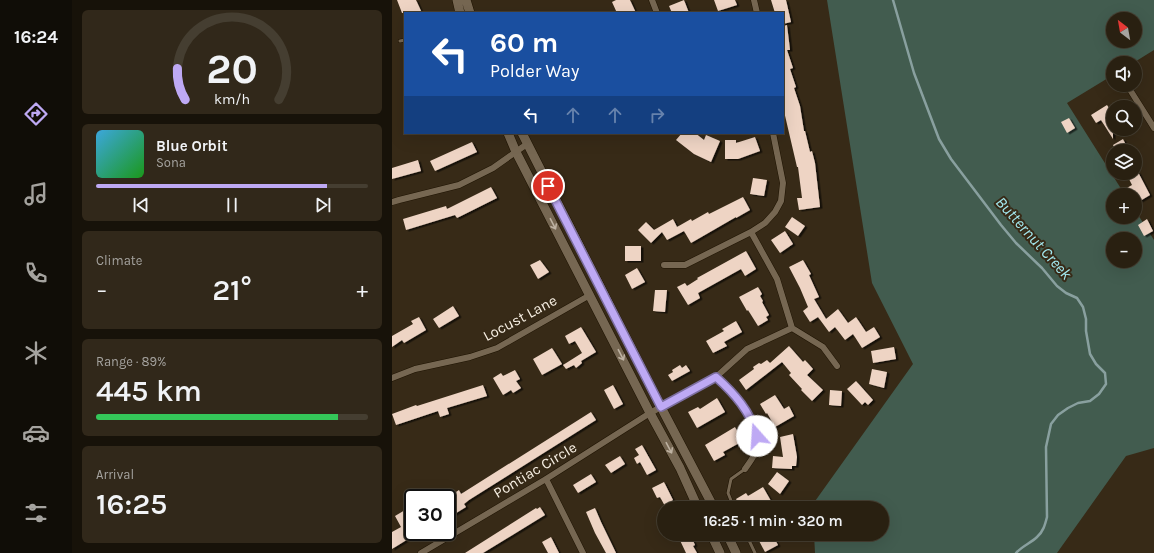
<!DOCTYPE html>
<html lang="en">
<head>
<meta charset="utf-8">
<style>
  :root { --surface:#292011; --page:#31281a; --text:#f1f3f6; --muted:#a5a39f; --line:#453e31; --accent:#bea9f4 }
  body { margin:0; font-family:Karla,sans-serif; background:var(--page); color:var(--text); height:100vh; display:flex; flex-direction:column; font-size:15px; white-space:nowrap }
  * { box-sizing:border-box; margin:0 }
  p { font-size:13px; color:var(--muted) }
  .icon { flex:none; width:22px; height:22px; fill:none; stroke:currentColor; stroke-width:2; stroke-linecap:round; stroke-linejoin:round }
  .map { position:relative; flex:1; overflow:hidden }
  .sheet { display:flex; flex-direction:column; gap:10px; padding:10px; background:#171209; width:320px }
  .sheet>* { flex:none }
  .top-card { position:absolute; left:12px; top:12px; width:380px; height:122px; border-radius:0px; box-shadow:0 4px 16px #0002,0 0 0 1px var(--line); background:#1a4fa0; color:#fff; overflow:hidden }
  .needle { width:26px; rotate:329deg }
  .buttons { position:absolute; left:714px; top:12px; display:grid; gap:8px }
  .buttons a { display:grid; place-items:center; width:36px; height:36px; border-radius:50%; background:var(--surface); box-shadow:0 4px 16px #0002,0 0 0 1px var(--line); font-size:20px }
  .speed { position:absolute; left:12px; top:489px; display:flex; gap:8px; font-size:20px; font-weight:700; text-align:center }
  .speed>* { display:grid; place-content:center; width:52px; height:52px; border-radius:50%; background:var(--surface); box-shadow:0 4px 16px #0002,0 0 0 1px var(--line); line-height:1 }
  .speed .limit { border:2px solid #111; border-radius:6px; background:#fff; color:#111 }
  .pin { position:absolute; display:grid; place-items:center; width:34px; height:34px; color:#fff; margin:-17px; border:2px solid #fff; border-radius:50%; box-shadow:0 1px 4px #0007 }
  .me { position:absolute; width:44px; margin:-22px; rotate:341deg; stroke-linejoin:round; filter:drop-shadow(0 0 3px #0008) }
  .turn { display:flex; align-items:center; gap:14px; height:84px; padding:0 20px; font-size:18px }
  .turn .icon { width:52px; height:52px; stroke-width:2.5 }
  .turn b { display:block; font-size:28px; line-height:34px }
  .lanes { display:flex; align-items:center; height:38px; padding:0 20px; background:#0003; justify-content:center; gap:20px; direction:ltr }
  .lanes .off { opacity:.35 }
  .big { font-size:30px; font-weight:600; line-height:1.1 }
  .sheet .widget { flex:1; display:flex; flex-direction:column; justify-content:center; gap:6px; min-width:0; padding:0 14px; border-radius:6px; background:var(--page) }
  .sheet .dial { align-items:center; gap:0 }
  .dial svg { height:104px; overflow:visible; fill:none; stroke:var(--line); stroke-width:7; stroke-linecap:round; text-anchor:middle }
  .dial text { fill:var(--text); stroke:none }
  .song { display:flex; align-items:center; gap:12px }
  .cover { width:48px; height:48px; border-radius:6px; background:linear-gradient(135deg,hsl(200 70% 55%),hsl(120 70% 35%)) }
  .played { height:4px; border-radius:2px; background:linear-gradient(90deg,var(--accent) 85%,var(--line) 85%) }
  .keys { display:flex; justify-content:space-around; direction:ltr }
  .heat { display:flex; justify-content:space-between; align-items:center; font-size:22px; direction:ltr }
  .charge { height:6px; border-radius:3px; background:linear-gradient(90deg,#34c759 89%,var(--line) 0) }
  .trip { position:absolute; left:265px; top:501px; width:232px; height:40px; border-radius:20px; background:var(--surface); box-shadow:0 4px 16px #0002,0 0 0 1px var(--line); font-weight:600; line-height:40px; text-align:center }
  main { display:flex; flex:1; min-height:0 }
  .tab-bar { display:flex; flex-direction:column; width:72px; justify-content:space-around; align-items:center; background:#100d07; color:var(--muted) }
  .tab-bar .icon { width:28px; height:28px }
  .tab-bar .on { color:var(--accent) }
  .tab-bar b { font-size:18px; color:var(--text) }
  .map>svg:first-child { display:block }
</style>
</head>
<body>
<main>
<nav class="tab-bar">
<b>16:24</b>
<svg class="icon on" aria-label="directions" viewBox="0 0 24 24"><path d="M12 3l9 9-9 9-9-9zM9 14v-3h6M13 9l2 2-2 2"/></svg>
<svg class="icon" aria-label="music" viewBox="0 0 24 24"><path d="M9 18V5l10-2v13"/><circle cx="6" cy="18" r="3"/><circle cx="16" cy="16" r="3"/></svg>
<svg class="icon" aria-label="phone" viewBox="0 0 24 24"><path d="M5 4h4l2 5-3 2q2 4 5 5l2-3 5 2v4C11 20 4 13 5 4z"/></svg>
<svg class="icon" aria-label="climate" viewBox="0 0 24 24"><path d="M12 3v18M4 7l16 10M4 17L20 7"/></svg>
<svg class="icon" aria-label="car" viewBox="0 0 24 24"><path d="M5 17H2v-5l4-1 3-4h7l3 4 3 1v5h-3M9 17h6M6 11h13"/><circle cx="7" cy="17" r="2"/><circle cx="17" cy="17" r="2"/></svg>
<svg class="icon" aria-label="filters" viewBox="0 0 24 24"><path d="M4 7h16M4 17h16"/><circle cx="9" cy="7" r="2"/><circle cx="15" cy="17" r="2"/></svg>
</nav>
<section class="sheet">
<div class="widget dial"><svg viewBox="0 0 100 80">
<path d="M14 69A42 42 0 1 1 86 69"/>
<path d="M14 69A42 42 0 0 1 8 45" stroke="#bea9f4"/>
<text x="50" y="56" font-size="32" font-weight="700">20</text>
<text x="50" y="72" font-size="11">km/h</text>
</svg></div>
<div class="widget">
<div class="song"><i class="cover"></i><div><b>Blue Orbit</b><p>Sona</p></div></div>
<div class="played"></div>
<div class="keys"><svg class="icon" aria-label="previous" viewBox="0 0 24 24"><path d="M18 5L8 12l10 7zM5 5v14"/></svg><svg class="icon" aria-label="pause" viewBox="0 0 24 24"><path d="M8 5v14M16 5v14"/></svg><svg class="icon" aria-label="next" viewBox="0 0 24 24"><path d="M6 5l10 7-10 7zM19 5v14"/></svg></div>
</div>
<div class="widget"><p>Climate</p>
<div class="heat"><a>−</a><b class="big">21°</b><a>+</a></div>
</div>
<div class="widget"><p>Range · 89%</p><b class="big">445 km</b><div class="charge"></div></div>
<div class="widget"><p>Arrival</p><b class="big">16:25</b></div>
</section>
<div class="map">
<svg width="762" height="553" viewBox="0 0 762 553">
  <defs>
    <filter id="shadow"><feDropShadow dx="2.5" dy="1.5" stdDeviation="0" flood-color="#0009"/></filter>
  </defs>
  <rect width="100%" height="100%" fill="#372a17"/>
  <path fill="#425c4f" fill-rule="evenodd" d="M 435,0 L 762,0 L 762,50 L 741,63 L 721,63 L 721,75 L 675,103 L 733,195 L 721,195 L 721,217 L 743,217 L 743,210 L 762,240 L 762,448 L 734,456 L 665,553 L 423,553 L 422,534 L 490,534 L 490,508 L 421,508 L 421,504 L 521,364 L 480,283 ZM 721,19 L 743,19 L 743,41 L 721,41 ZM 721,239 L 743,239 L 743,261 L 721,261 Z"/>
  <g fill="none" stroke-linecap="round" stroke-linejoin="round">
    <path stroke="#89a09f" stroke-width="2.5" d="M 501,0 L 522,73 L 547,139 L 559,159 L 609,225 L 624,243 L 650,268 L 665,286 L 674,293 L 685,298 L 691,307 L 694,319 L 694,331 L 698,354 L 704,364 L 713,373 L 714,384 L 707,394 L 698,401 L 686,403 L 676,408 L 666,415 L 659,424 L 654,447 L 655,517 C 653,525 651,532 645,537 C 639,543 630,546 624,553"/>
  </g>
  <path fill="#eed4c4" filter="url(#shadow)" d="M 5,0 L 24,0 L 30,13 L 10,13 Z
    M 224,0 L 238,0 L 244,13 L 225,13 L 220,2 Z
    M 292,0 L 297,13 L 280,13 L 277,6 Z
    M 322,0 L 343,0 L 345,5 L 326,11 Z
    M 379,0 L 394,0 L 399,22 L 391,24 L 391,13 L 383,13 Z
    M 395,25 L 398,50 L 395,50 L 401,68 L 398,69 L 404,87 L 402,88 L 408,106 L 412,131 L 413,131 L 418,152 L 420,151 L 423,163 L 428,207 L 407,210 L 405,198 L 410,198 L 406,167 L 405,167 L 391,107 L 391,26 Z
    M 715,105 L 721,114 L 721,139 L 709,120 L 704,123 L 699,115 Z
    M 677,118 L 683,128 L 675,133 L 669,122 Z
    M 290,133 L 303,133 L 312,140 L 314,135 L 328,141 L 319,162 L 302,154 L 284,140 Z
    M 363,137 L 368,151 L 346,159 L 333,159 L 333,140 L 344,140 L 344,143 Z
    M 731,139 L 737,151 L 724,151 L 721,145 Z
    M 80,142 L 85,152 L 43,171 L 38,161 Z
    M 26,160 L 29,171 L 0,179 L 0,168 Z
    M 746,172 L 758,195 L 748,201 L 745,195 L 736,195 L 733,189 L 740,185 L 736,177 Z
    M 361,178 L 375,180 L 372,196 L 358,194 Z
    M 99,187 L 105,198 L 65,218 L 63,215 L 14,230 L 11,219 L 54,206 L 55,209 Z
    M 351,197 L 358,210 L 344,218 L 344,217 L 299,243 L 292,231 L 275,240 L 270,232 L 259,243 L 246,230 L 254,222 L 262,230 L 281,219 L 285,227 L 299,219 L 300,221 L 316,212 L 317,214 Z
    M 400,217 L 413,226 L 406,236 L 393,227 Z
    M 755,219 L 761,231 L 752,236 L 746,225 Z
    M 393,231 L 401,244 L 388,253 L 379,240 Z
    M 233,246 L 249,246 L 249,261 L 233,261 Z
    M 354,251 L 364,269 L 353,276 L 349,269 L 306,293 L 308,298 L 296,305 L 285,287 L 293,283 L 295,286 L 306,279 L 305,278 Z
    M 148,260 L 157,272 L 146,279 L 138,265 Z
    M 411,260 L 419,274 L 417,275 L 427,297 L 422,299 L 434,319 L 446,309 L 456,323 L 464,317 L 474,332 L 482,327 L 488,337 L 470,348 L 461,334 L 453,340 L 443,327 L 437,332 L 426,317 L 418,322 L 411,311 L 416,307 L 408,288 L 397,267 Z
    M 245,268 L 253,282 L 240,289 L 233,275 Z
    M 366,287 L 370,294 L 368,296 L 371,301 L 370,302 L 377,315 L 374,317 L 376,320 L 366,326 L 356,310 L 355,311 L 347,297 Z
    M 263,290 L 275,290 L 273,312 L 261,311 Z
    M 61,306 L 67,316 L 47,328 L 41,319 Z
    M 27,317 L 34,330 L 12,343 L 10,340 L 0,347 L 0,336 L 21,324 L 19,321 Z
    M 344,321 L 350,332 L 332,342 L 335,346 L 321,353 L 314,341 L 332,331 L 330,329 Z
    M 189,327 L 204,352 L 189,361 L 190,363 L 184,368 L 182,365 L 174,369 L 171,365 L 190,353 L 183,341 L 177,344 L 173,336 Z
    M 397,346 L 411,362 L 413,360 L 421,369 L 415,375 L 431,390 L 420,401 L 409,390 L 410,389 L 397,375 L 399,373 L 390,362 L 354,390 L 347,380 L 362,369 L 361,367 L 367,363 L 369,364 L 375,360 L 378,363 Z
    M 502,347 L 504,359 L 481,363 L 479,351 Z
    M 160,348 L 170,364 L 150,375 L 141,359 Z
    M 288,365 L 290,368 L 294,365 L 298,371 L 280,381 L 276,375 L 281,372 L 280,370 Z
    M 480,369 L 495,372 L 492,388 L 477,384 Z
    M 123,370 L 128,379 L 124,381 L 129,388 L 121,393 L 119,390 L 111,395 L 101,378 L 109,373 L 111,376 Z
    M 464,381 L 481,400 L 476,405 L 473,402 L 470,405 L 455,389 Z
    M 91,385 L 95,396 L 55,408 L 57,414 L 48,417 L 46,411 L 4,425 L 0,414 L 24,405 L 25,406 Z
    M 221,385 L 231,404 L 222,409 L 212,390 Z
    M 438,390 L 450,391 L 449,406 L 437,405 Z
    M 383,395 L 392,409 L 397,406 L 402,416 L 383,427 L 375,413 L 374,414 L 368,404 Z
    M 325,398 L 333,412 L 305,428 L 296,412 L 306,407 L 308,409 Z
    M 199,412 L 204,420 L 77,500 L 72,504 L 74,507 L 61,515 L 59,512 L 55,515 L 55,498 L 67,490 L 69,494 Z
    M 343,427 L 351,441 L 331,452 L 333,455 L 322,461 L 313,445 Z
    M 401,434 L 405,457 L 404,466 L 400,466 L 400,469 L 380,468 L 381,456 L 391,457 L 388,437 Z
    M 250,445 L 264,470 L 255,475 L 248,462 L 245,464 L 242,458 L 247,455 L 243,449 Z
    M 228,456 L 233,464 L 219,473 L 213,465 Z
    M 385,472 L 397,481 L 388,494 L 376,484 Z
    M 199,474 L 204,482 L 186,493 L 181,485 Z
    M 272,482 L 281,500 L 280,501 L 284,508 L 274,508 L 268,497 L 265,498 L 260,488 Z
    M 371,487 L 383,508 L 349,508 L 344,499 L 354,493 L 356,496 Z
    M 148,507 L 153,515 L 91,553 L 73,553 L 144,508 L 145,509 Z
    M 203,508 L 209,522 L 224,553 L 214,553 L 203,533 L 194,512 Z
    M 13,510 L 21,523 L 21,536 L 0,549 L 0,532 L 9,527 L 3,516 Z
    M 285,534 L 298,534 L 303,545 L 301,546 L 305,553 L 294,553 Z
    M 375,534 L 380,534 L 386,545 L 373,552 L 366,539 Z
    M 159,537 L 167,553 L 156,553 L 150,542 Z"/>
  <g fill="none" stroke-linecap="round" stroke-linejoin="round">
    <g stroke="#1e1302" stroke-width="4">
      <path id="lane" d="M 8,41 L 13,40
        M 342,508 L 336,493 L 339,479 L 353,469
        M 354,534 L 363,553"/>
    </g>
    <g stroke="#1e1302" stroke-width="7">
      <path id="street" d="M 260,0 L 265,13
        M 362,0 L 365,13
        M 735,85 L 762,128
        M 0,202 L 7,200 L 67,185 L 101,168 L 135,144
        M 359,232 L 385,279 L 400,328 L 431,347 L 445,366
        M 272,265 L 293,265 L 359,232 L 373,223 L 383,212 L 389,201 L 391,183 L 381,133
        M 324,377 C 343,395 371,421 364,450 C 363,456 357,463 353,469
        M 0,378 L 23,369 L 78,357 L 105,348 L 198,295
        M 154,479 L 191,553
        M 29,553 L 154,479 L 258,413 L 324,377 L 355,349 L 400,328"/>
    </g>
    <g stroke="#1e1302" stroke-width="10">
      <path id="secondary" d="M 65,0 L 68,13
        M 74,0 L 78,13
        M 116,133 L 124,152 L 258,413 L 288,468 L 306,508
        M 130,133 L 269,407 L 322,508
        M 319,534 L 328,553
        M 335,534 L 344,553"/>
    </g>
    <use href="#lane" stroke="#766752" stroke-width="3"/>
    <use href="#street" stroke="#766752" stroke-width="6"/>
    <use href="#secondary" stroke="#766752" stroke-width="9"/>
  </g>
  <defs><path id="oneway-shaft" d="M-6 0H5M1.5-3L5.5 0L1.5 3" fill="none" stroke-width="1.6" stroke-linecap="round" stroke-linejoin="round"/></defs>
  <g stroke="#beb2a2">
    <use href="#oneway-shaft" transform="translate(161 224) rotate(63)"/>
    <use href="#oneway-shaft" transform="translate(229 355) rotate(63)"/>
    <use href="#oneway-shaft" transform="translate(277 448) rotate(62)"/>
  </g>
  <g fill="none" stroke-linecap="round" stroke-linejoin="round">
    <g stroke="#7c6e9f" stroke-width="10">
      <path id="route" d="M 156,186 L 269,407 L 324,377 C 343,394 358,411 365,436"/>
    </g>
    <use href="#route" stroke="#bea9f4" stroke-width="7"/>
  </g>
  <g text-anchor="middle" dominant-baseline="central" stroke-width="4" stroke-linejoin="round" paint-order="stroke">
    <g font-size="15" fill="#f8f0e4" stroke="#372a17">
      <text transform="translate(128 318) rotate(-28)">Locust Lane</text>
      <text transform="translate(143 470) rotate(-31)">Pontiac Circle</text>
    </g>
    <g font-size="16" font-style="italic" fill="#a3e9f0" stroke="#372a17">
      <text transform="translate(642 238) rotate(48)">Butternut Creek</text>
    </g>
  </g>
</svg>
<div class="buttons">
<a><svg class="needle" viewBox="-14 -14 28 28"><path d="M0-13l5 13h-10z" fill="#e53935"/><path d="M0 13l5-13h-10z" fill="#a5a39f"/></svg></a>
<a><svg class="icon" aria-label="sound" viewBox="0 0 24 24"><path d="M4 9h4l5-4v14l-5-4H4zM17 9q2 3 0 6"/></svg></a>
<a><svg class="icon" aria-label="search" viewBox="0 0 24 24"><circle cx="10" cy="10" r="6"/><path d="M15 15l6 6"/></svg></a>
<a><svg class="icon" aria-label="layers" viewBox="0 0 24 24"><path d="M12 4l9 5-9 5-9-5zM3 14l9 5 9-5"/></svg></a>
<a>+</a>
<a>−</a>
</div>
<div class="speed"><div class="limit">30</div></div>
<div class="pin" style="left:156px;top:186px;background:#d93025"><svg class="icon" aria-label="arrive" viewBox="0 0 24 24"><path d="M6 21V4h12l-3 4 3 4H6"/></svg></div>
<svg class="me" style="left:365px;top:436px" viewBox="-20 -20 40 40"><circle r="19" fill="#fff"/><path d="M0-13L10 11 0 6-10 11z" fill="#bea9f4"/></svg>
<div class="trip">16:25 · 1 min · 320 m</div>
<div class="top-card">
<div class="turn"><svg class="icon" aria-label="left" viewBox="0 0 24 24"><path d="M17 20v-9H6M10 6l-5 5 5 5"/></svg><div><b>60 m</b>Polder Way</div></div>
<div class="lanes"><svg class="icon" aria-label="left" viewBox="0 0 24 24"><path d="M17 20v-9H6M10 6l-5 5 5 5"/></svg><svg class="icon off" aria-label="ahead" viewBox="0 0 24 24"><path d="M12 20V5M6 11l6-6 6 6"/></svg><svg class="icon off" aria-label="ahead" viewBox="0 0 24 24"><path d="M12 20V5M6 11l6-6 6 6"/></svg><svg class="icon off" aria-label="right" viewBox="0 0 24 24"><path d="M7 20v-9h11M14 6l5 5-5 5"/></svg></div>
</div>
</div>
</main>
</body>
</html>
